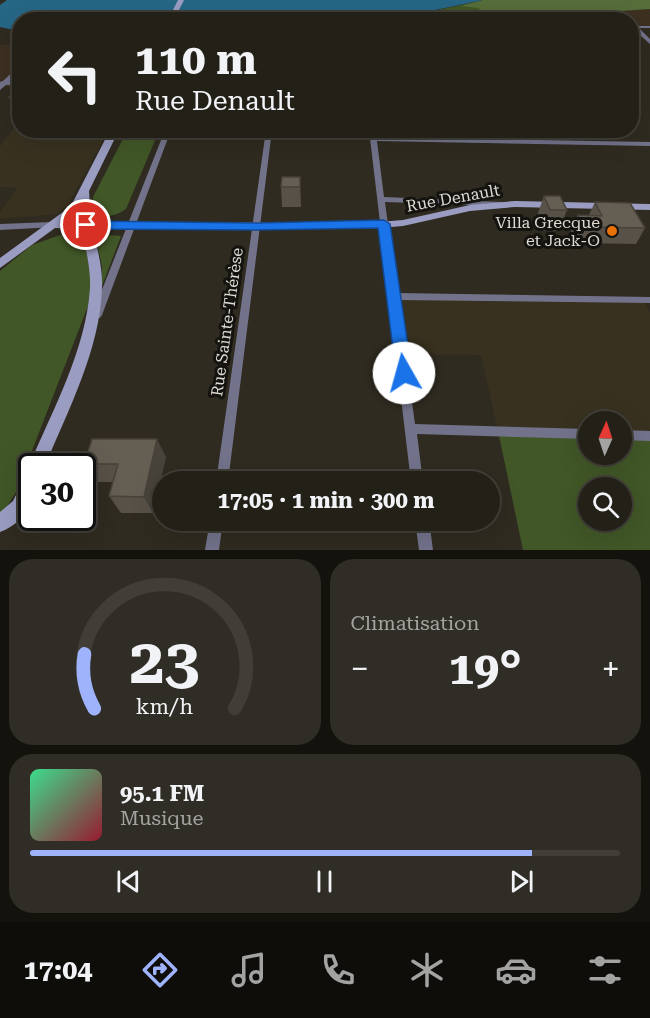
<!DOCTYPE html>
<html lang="fr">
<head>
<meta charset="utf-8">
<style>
  :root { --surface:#232018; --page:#2f2d25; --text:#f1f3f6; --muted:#a3a3a2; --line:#403e37; --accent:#9fb3fd }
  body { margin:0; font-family:"Roboto Serif",serif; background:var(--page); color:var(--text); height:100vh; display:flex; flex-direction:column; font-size:22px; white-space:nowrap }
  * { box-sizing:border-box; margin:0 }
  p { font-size:20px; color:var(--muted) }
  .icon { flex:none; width:33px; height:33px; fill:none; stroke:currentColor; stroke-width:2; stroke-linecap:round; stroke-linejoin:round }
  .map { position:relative; height:550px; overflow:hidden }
  .drawer { display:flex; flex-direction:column; gap:9px; padding:9px; background:#13120d; flex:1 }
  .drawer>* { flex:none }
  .top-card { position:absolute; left:12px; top:12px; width:627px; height:126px; border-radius:24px; box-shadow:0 6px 24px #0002,0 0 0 2px var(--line); background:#232018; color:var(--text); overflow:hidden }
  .needle { width:39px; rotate:3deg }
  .fabs { position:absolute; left:578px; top:411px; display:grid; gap:12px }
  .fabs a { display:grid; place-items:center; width:54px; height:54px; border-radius:50%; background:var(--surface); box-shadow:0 6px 24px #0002,0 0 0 2px var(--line); font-size:30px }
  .speed { position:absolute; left:18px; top:453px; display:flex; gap:12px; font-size:30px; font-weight:700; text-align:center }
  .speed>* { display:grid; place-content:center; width:78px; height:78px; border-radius:50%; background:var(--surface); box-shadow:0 6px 24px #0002,0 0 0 2px var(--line); line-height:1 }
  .speed .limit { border:3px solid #111; border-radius:9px; background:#fff; color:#111 }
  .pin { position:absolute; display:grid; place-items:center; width:51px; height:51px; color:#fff; margin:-26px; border:3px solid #fff; border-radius:50%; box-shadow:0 2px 6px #0007 }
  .me { position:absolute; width:66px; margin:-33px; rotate:353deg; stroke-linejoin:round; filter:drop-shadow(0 0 4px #0008) }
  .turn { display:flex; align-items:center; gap:21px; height:126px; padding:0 24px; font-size:27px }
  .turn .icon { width:78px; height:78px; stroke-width:2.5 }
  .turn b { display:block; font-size:42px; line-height:51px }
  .big { font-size:45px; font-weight:700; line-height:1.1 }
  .drawer .widget { flex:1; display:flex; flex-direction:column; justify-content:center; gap:9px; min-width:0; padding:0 21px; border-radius:24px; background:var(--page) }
  .drawer .dial { align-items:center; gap:0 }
  .dial svg { height:156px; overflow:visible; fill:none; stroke:var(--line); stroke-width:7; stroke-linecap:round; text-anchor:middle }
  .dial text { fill:var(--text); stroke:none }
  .song { display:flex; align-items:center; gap:18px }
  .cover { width:72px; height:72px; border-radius:9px; background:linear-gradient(135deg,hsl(150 70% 55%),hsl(350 70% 35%)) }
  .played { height:6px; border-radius:3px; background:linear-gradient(90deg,var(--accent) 85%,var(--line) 85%) }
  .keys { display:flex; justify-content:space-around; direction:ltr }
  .heat { display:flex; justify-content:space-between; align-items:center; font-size:33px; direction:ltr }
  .drawer .tiles { flex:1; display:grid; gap:9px; grid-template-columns:1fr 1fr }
  .widget:last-child { grid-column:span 2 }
  .trip { position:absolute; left:152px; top:471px; width:348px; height:60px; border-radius:30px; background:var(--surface); box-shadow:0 6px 24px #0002,0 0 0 2px var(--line); font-weight:700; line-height:60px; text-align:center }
  .tab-bar { display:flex; height:96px; justify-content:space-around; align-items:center; background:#0e0d0a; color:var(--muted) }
  .tab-bar .icon { width:42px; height:42px }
  .tab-bar .selected { color:var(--accent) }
  .tab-bar b { font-size:27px; color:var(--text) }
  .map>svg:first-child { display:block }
</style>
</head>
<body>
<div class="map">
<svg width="650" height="550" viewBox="0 0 650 550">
  <rect width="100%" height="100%" fill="#2f2b20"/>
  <path fill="#383120" d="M 19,122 L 20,130 L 108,131 L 67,206 L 57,214 L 0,219 L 0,212 L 17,188 L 0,187 L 0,146 Z
    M 394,296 L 644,300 L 650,312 L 650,436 L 621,435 L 621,422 L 588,422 L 588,434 L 498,431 L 481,355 L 402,354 Z"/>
  <path fill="#3c3021" d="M 560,0 L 650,0 L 650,27 L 632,27 L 632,20 L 547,20 Z
    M 19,44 L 19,87 L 0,87 L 0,45 Z"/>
  <path fill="#415727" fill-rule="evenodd" d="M 483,0 L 560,0 L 546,19 L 393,20 Z
    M 127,131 L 159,131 L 126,209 C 111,220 88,220 93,197 Z
    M 63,234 L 78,234 L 84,239 L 92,283 L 88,306 L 16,492 L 8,505 L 0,514 L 0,271 L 32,245 Z
    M 95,234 L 121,236 L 102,286 L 102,266 Z
    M 498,431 L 588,434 L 588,454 L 621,454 L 621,435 L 650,436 L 650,550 L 523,550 ZM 588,488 L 621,488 L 621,520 L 588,520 Z"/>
  <path fill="#566e3a" d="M 483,0 L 650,0 L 650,9 L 546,16 L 540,14 L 535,17 L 497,19 L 478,8 L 461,6 Z"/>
  <path fill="#266786" d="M 7,0 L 483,0 L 393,19 L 20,20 L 19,31 L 0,27 L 0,5 Z"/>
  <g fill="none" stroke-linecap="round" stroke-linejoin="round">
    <path fill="#72738b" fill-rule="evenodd" d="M 632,26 L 650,26 L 650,28 L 639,28 L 650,39 L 650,44 L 632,28 Z
      M 20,65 L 20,71 L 10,81 L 20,81 L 20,85 L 6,85 L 0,90 L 0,82 L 3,81 Z
      M 165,130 L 171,130 L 102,315 L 100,318 L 94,318 L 92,315 Z
      M 266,130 L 272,130 L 228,482 L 216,482 Z
      M 369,130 L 375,130 L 376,137 L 650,142 L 650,146 L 377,141 L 384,197 L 501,202 L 505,204 L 501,206 L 385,202 L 397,293 L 650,297 L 650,303 L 398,300 L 415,424 L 588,429 L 588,439 L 417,434 L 423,482 L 411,482 Z
      M 52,222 L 55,223 L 56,225 L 55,227 L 0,230 L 0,224 Z
      M 621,430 L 650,431 L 650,441 L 621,440 Z
      M 210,520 L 223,520 L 219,550 L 205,550 Z
      M 415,520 L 429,520 L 433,550 L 419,550 Z"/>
    <path fill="#9a9cc1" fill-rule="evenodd" d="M 178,0 L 184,0 L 174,20 L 168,20 Z
      M 110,130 L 119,130 L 89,191 L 91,222 L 367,223 L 403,220 L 470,205 L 515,201 L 650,204 L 650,210 L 515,207 L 470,211 L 403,226 L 367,229 L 93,229 C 97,248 103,268 102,288 C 100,350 68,410 45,466 L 32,466 L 32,472 L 29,466 C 53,409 86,350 90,288 C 91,268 85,248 82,229 L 55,228 L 0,268 L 0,258 L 63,212 L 73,202 ZM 79,208 L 81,222 L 64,222 Z
      M 32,473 C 32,501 30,520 0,532 L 0,512 L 13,501 L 26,475 Z"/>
  </g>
  <path fill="#575147" d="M 20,86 L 20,120 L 9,97 Z
    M 300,177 L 301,207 L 282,207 L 281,187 Z
    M 544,196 L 567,210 L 559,231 L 543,231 L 537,216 Z
    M 595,202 L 645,228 L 636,244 L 577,243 L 571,231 L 578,215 L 589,215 Z
    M 166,457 L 153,513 L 121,513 L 109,496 L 113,482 L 96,482 L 84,464 Z"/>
  <path fill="#47423a" d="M 157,439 L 166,457 L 153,513 L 144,497 Z"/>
  <path fill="#655e53" stroke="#47423a" stroke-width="1.5" d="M 20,86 L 20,97 L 9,97 Z
    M 282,177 L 300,177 L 300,187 L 281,187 Z
    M 544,196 L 560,196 L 567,210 L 550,210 Z
    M 595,202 L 630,203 L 645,228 L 584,227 L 578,215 L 602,216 Z
    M 92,439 L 157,439 L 144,497 L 109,496 L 118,464 L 84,464 Z"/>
  <path fill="#1a73e8" stroke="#114b97" stroke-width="1.5" d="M 384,220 L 390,224 L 412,373 L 409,378 L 404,380 L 398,378 L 396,373 L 378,228 L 257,230 L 86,229 L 79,225 L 86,221 L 257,223 Z"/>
  <circle fill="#e8710a" stroke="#15130f" stroke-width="2" cx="612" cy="231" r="6"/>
  <g text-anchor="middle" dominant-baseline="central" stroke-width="6" stroke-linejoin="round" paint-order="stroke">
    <g font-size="16" fill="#dedbd4" stroke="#15130f">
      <text transform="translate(453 198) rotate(-10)">Rue Denault</text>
      <text transform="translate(227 322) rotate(-82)">Rue Sainte-Thérèse</text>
    </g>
    <g font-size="16" fill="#dedbd4" stroke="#15130f" text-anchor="end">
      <text x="600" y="222">Villa Grecque<tspan x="600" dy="18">et Jack-O</tspan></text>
    </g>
  </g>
</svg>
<div class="fabs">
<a><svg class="needle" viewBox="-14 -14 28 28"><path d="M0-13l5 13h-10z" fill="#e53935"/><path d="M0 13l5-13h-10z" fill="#a3a3a2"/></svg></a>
<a><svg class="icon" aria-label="search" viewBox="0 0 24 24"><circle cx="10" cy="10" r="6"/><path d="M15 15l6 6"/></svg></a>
</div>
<div class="speed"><div class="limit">30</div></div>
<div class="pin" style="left:86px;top:225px;background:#d93025"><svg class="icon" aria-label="arrive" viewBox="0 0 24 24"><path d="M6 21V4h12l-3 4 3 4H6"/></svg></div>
<svg class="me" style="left:404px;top:373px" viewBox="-20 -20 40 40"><circle r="19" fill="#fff"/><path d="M0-13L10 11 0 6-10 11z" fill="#1a73e8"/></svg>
<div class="trip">17:05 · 1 min · 300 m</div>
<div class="top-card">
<div class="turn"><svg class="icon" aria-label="left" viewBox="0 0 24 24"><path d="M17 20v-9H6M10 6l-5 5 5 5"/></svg><div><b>110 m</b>Rue Denault</div></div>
</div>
</div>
<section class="drawer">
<div class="tiles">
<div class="widget dial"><svg viewBox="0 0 100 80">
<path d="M14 69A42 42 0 1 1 86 69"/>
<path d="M14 69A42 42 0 0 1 9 41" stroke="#9fb3fd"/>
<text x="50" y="56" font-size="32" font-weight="700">23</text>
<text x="50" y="72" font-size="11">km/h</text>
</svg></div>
<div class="widget"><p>Climatisation</p>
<div class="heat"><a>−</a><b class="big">19°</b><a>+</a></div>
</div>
<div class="widget">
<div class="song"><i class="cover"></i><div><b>95.1 FM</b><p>Musique</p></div></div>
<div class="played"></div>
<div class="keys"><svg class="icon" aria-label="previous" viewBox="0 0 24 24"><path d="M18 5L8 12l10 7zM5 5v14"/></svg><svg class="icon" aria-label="pause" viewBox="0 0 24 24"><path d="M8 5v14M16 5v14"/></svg><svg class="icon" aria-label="next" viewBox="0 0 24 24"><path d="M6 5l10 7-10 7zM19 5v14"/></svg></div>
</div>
</div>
</section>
<nav class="tab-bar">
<b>17:04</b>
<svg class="icon selected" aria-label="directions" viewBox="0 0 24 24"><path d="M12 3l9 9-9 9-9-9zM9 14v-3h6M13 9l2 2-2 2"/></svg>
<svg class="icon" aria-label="music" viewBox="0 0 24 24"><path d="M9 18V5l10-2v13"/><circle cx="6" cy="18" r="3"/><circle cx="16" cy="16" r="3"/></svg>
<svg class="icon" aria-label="phone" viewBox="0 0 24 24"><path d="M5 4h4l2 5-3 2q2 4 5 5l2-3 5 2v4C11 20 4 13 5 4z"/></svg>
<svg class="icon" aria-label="climate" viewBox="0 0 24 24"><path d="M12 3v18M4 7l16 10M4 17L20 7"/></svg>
<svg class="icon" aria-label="car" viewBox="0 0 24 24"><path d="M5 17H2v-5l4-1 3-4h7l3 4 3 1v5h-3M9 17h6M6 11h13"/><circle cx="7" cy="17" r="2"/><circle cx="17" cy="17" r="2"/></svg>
<svg class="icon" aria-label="filters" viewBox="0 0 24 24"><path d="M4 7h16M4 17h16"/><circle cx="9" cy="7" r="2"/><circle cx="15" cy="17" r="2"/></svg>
</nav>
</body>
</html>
